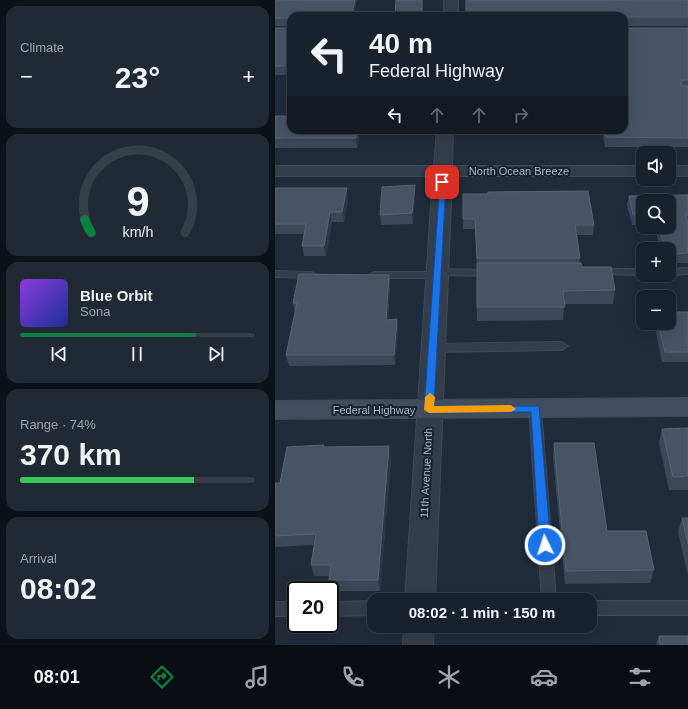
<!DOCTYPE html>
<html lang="en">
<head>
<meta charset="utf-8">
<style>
  :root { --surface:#18212c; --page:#212934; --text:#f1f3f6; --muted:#9fa3a9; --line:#363e48; --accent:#0b8043 }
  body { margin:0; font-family:Helvetica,sans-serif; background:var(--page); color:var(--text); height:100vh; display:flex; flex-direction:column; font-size:15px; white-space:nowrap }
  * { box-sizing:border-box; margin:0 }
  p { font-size:13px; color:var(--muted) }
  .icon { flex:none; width:22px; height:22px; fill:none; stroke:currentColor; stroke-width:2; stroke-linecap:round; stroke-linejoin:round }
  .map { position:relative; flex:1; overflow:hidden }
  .panel { display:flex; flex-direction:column; gap:6px; padding:6px; background:#0d1218; width:275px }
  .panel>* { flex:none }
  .guide { position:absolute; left:12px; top:12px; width:341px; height:122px; border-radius:12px; box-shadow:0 4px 16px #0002,0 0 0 1px var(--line); background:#18212c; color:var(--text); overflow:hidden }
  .tools { position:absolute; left:361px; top:146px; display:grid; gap:8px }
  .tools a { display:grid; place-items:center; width:40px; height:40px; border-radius:8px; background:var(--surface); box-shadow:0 4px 16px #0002,0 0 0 1px var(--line); font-size:20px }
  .speed { position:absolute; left:12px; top:581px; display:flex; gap:8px; font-size:20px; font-weight:700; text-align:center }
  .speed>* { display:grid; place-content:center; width:52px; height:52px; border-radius:50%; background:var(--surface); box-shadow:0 4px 16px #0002,0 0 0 1px var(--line); line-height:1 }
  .speed .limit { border:2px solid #111; border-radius:6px; background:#fff; color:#111 }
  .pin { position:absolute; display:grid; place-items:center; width:34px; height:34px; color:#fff; margin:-17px; border-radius:8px; box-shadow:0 2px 6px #0006 }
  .me { position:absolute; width:44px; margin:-22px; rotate:356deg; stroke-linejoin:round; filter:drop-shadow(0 0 3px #0008) }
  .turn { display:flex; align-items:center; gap:14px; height:84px; padding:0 16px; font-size:18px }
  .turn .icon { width:52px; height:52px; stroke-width:2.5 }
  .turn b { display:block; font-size:28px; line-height:34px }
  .lanes { display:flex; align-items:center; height:38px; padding:0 16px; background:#0003; justify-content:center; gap:20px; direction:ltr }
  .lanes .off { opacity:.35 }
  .big { font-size:30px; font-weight:700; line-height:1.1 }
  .panel .card { flex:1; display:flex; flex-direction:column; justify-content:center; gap:6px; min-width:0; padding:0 14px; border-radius:12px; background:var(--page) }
  .panel .dial { align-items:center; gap:0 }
  .dial svg { height:104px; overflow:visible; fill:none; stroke:var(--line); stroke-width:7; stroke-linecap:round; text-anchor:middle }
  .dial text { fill:var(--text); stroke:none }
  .song { display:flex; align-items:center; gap:12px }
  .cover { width:48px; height:48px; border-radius:6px; background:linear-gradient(135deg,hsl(270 70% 55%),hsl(230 70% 35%)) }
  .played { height:4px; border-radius:2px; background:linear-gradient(90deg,var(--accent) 75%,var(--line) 75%) }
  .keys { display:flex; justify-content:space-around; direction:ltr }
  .heat { display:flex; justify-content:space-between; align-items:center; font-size:22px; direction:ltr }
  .charge { height:6px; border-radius:3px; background:linear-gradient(90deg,#34c759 74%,var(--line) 0) }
  .trip { position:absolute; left:92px; top:593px; width:230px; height:40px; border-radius:12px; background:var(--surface); box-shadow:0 4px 16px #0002,0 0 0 1px var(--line); font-weight:700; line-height:40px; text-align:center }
  .tab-bar { display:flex; height:64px; justify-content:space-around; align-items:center; background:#0a0d12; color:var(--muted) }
  .tab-bar .icon { width:28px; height:28px }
  .tab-bar .selected { color:var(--accent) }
  .tab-bar b { font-size:18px; color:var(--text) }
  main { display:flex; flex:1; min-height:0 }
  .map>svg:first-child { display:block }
</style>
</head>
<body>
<main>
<section class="panel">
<div class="card"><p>Climate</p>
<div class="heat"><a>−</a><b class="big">23°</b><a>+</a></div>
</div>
<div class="card dial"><svg viewBox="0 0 100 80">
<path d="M14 69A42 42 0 1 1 86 69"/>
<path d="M14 69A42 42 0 0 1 9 59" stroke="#0b8043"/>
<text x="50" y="56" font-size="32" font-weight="700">9</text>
<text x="50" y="72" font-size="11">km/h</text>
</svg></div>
<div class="card">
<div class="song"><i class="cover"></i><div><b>Blue Orbit</b><p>Sona</p></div></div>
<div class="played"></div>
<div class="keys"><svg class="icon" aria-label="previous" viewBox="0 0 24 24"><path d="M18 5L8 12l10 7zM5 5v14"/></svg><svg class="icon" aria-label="pause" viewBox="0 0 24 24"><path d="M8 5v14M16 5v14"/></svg><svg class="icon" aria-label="next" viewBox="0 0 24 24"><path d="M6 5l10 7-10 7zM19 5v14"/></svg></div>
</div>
<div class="card"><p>Range · 74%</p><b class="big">370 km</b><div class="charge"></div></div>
<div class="card"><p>Arrival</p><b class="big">08:02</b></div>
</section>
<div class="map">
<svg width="413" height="645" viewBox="0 0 413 645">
  <rect width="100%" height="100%" fill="#202c3b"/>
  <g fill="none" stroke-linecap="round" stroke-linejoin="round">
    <g stroke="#404957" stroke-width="2">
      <path id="lane" d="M 413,268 L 413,274 L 394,275 L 393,275 L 394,269 Z
        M 162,269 L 217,270 L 222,273 L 217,276 L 167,275 L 162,278 L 99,278 L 94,275 L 99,272 L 157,272 Z
        M 323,269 L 368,269 L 369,275 L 319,274 L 318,272 L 319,270 Z
        M 0,271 L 37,272 L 42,275 L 37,278 L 0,277 Z
        M 287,342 L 293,346 L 287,350 L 157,352 L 151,348 L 157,344 Z
        M 260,403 L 264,405 L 266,408 L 281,600 L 267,600 L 254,408 L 256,405 Z
        M 99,601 L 99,615 L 55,616 L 55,602 Z
        M 315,601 L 413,601 L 413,615 L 315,615 Z
        M 0,602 L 21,602 L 21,616 L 0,616 Z"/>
    </g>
    <g stroke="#404957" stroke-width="2">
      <path id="street" d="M 169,0 L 183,0 L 183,16 L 169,16 Z
        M 162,130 L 178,130 L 177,166 L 368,166 L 368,176 L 177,176 L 160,600 L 130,600 L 158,176 L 0,176 L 0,166 L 159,166 Z
        M 394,166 L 413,166 L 413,176 L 394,176 Z
        M 129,626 L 159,626 L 158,645 L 128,645 Z"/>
    </g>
    <g stroke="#404957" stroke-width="2">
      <path id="secondary" d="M 413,398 L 413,416 L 0,419 L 0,401 Z"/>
    </g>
    <use href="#lane" fill="#343d4b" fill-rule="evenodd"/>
    <use href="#street" fill="#343d4b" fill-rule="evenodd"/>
    <use href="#secondary" fill="#414c5e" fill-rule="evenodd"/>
  </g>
  <path fill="#3b485a" d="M 0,0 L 16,16 L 16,75 L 0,75 L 0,28 L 16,28 L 16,26 L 0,26 Z
    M 191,0 L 413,0 L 413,26 L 349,26 Z
    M 413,28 L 413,147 L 330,147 L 327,130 L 349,130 Z
    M 0,116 L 16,130 L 85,130 L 82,148 L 0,148 Z
    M 0,188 L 73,198 L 69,222 L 57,222 L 51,256 L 29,256 L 27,246 L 29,234 L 0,234 Z
    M 188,194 L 319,225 L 318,235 L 302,235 L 305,258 L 304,263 L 307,267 L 340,290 L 338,304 L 289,304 L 288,320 L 202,321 L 202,267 L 200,229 L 188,229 Z
    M 413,195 L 413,263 L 394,263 L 394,249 L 386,249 L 379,227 L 394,227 L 368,201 L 368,225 L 357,225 L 352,205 L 354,196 Z
    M 140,196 L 138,224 L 106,225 L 105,215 Z
    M 114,275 L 115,285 L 113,320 L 122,319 L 123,330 L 120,365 L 14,366 L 11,355 L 20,313 L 18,303 Z
    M 413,312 L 413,362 L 387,362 L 379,323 L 394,323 Z
    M 413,428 L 413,490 L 394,490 L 384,443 L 387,429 Z
    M 279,443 L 332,531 L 379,570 L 375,583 L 290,584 L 278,457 Z
    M 49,445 L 49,447 L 116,458 L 105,591 L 57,591 L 54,580 L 55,576 L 39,576 L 36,565 L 39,545 L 0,547 L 0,483 L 5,483 Z
    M 407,518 L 413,518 L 413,576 L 403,532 Z
    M 384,636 L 413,645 L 381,645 Z"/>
  <path fill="#2b3849" d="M 80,0 L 82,0 L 79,16 L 77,16 Z
    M 147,0 L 148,4 L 147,16 Z
    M 82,130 L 85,130 L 82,148 L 81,138 Z
    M 140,185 L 140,196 L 138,224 L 137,213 Z
    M 72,188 L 73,198 L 69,222 L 67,212 Z
    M 55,212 L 57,222 L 51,256 L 49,246 Z
    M 114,275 L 115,285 L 112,330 L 111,320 Z
    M 122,319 L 123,330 L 120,365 L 119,355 Z
    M 114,446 L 116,458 L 105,591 L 103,580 Z"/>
  <path fill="#475466" stroke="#576475" d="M 0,0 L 80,0 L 77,16 L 16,16 L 16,66 L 0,66 L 0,28 L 16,28 L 16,18 L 0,18 Z
    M 121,0 L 147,0 L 147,16 L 120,16 Z
    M 191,0 L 413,0 L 413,17 L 350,17 L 349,27 L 349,16 L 191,16 Z
    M 349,28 L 413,28 L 413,80 L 406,80 L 406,86 L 413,86 L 413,138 L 331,137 L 329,130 L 349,130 Z
    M 0,116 L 16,116 L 16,130 L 82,130 L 81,138 L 0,138 Z
    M 140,185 L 137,213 L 105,215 L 107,187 Z
    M 0,188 L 72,188 L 67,212 L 55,212 L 49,246 L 27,246 L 31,224 L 0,224 Z
    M 313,191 L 319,225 L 300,225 L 305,258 L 202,258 L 200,219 L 188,219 L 188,194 L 213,194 L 213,192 Z
    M 413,195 L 413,215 L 410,215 L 413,223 L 413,253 L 394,254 L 394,249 L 391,249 L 383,227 L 394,227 L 394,201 L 368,201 L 368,215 L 358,215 L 354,196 Z
    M 202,263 L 306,263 L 307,267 L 336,267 L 340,290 L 288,291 L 290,307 L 202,307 Z
    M 24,274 L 114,275 L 111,320 L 122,319 L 119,355 L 11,355 L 22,303 L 18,303 Z
    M 394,312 L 413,312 L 413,352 L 390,352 L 383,323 L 394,323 Z
    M 413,428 L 413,476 L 398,477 L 387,429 Z
    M 279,443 L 319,443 L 332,531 L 371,531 L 379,570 L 291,571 Z
    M 49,445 L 48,447 L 114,446 L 103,580 L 54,580 L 56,565 L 36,565 L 41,534 L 0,536 L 0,483 L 5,483 L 12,447 Z
    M 407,518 L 413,518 L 413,544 Z
    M 384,636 L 413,636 L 413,645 L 385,645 Z"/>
  <path fill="#1a73e8" stroke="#114b97" d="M 165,180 L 171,182 L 159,406 L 264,406 L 276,545 L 274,549 L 270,550 L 266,549 L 264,545 L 256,412 L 154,413 L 149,410 Z"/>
  <path fill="#f59e0b" d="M 155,393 L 160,397 L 159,406 L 236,405 L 241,409 L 236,412 L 154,413 L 149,410 L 150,397 Z"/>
  <g text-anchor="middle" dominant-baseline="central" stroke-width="4" stroke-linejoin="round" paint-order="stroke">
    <g font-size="11" fill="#aeb8c7" stroke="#19232f">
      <text x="244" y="171">North Ocean Breeze</text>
      <text x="99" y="410">Federal Highway</text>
      <text transform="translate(151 473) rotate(-87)">11th Avenue North</text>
    </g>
  </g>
</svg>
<div class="tools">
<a><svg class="icon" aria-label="sound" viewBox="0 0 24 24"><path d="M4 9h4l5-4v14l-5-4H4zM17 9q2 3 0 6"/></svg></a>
<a><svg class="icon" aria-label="search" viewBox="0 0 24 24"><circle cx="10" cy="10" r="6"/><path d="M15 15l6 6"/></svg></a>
<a>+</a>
<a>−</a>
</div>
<div class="speed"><div class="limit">20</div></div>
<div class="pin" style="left:167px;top:182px;background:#d93025"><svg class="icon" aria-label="arrive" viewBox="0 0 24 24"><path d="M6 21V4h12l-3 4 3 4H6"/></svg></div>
<svg class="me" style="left:270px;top:545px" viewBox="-20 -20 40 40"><circle r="17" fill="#1a73e8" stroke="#fff" stroke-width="3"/><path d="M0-11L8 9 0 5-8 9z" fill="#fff"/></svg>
<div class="trip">08:02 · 1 min · 150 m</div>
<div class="guide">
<div class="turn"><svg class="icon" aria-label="left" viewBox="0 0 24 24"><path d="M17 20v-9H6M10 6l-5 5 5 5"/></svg><div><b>40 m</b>Federal Highway</div></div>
<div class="lanes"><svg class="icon" aria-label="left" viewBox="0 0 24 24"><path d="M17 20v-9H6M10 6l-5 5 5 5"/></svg><svg class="icon off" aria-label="ahead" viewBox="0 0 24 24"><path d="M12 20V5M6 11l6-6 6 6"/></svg><svg class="icon off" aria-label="ahead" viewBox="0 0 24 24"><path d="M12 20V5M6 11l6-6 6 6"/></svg><svg class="icon off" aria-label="right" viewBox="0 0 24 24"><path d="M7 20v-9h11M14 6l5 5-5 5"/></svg></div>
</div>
</div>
</main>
<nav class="tab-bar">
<b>08:01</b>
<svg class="icon selected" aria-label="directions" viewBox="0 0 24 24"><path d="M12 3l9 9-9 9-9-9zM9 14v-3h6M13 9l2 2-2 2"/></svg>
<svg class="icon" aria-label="music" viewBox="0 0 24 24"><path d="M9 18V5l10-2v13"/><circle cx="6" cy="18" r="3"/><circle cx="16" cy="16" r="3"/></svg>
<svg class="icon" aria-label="phone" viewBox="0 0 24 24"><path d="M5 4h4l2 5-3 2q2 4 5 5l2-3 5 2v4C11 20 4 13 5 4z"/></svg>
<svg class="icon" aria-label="climate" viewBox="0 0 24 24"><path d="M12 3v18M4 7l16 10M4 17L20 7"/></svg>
<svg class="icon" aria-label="car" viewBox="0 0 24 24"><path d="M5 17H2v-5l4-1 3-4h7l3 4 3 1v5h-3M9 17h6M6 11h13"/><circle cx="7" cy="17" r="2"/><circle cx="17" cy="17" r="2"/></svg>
<svg class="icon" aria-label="filters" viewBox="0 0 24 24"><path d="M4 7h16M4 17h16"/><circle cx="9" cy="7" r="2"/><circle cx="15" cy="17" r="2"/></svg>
</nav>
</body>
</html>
